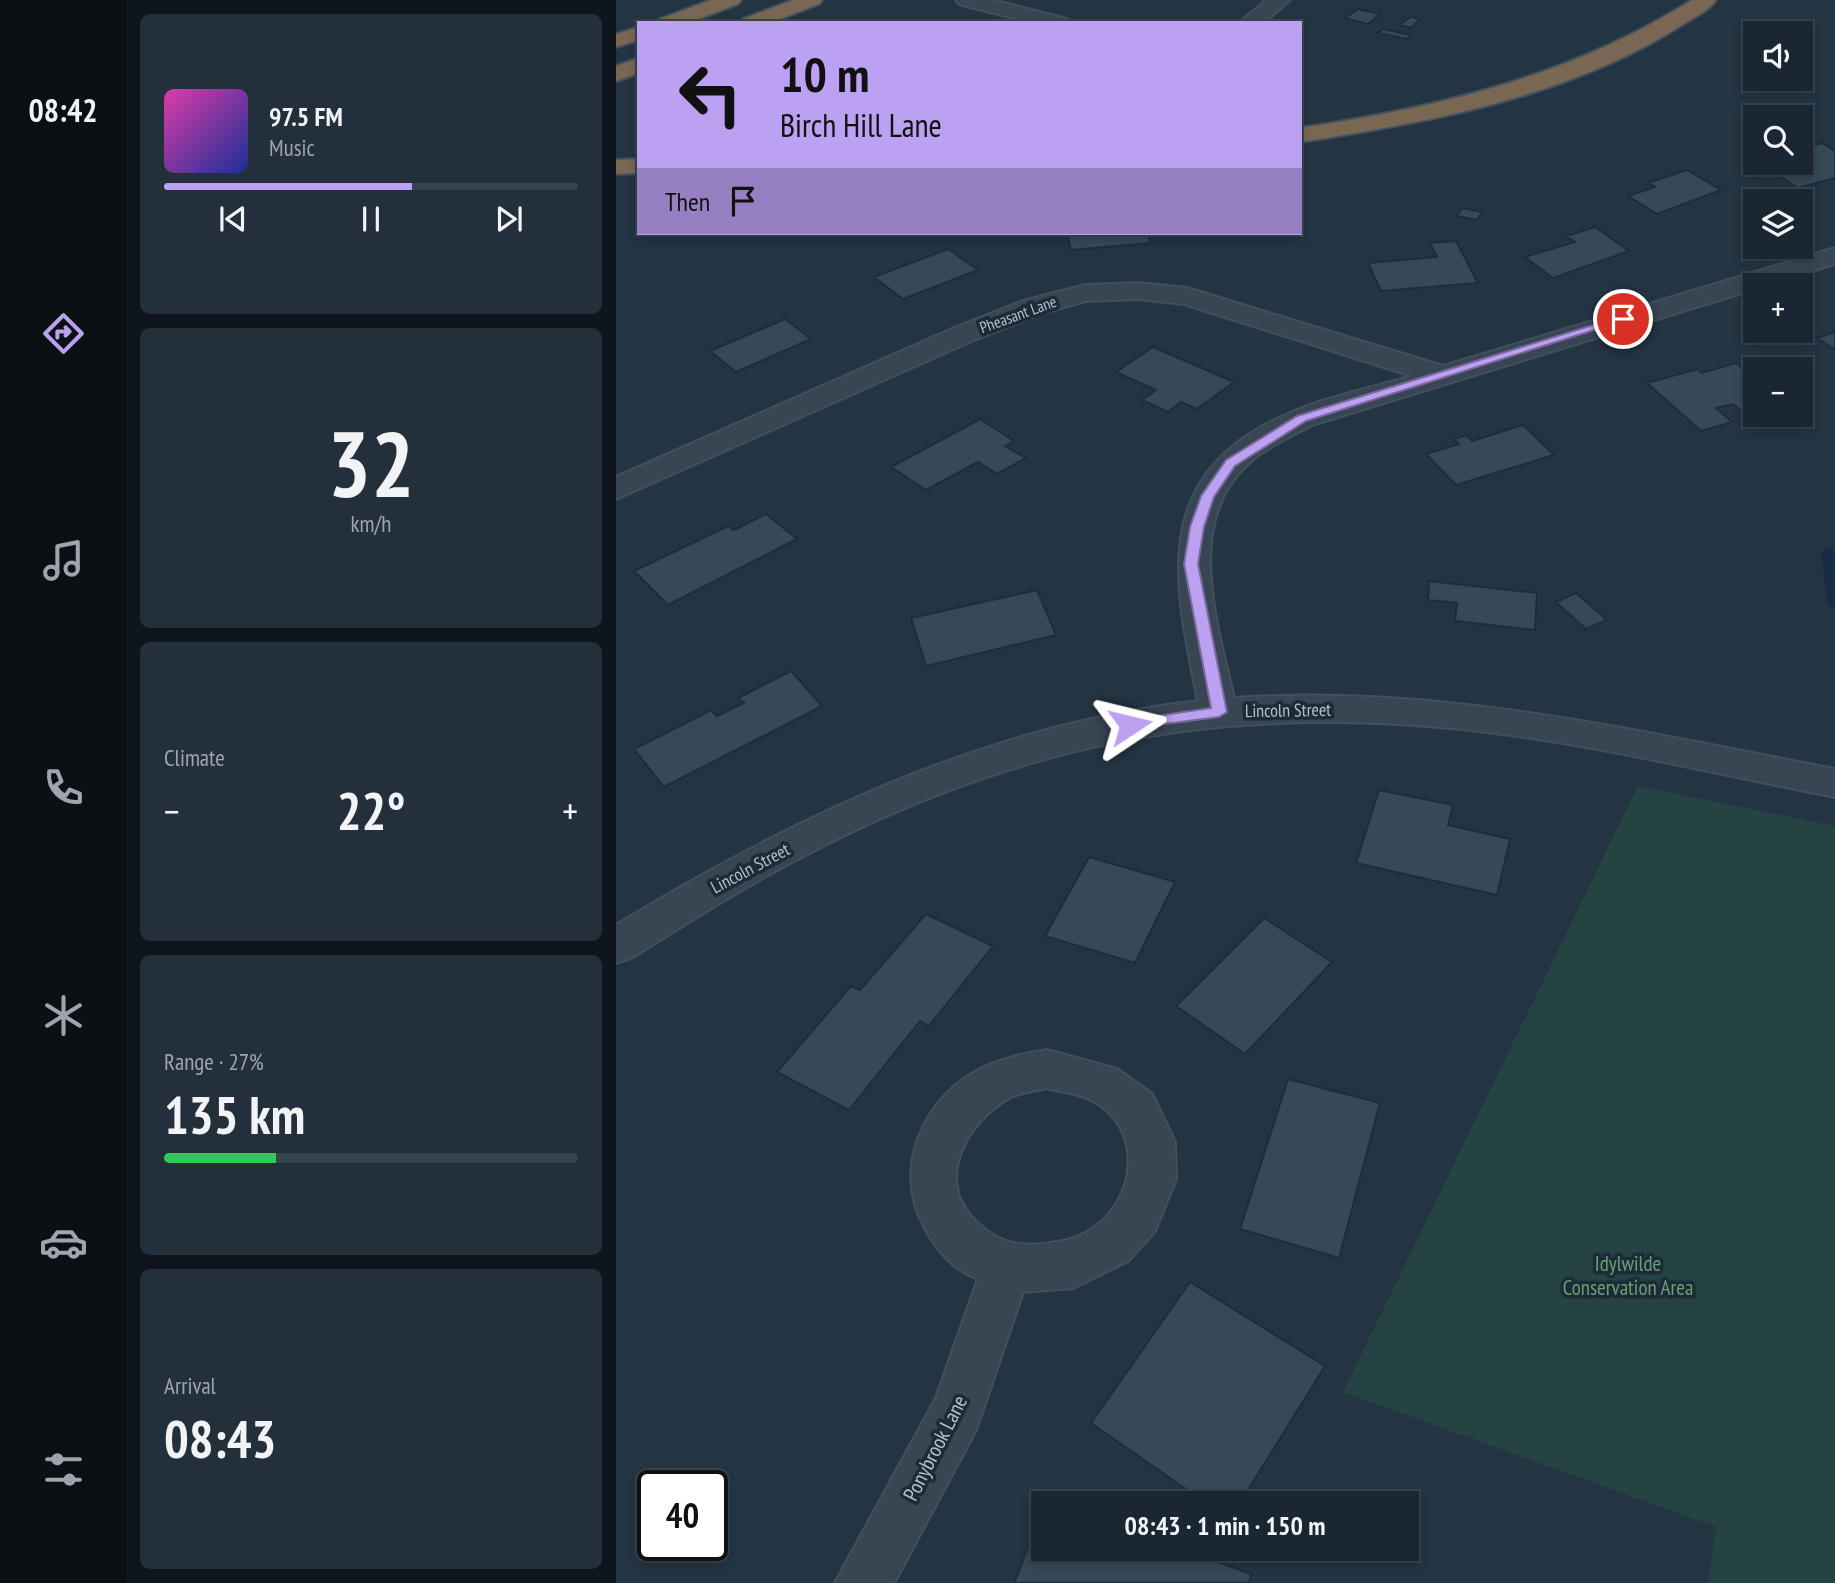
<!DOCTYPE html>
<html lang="en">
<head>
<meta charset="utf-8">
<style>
  :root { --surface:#1a2732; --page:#232f3a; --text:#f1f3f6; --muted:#9fa5ac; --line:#38444d; --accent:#bca0f2 }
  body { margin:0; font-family:"PT Sans Narrow",sans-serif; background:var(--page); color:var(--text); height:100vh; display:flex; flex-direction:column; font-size:26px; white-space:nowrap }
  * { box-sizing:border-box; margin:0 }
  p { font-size:23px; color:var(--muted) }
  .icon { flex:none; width:38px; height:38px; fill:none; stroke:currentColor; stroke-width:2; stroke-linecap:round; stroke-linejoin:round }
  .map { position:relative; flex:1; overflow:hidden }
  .details { display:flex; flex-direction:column; gap:14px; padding:14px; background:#0e151c; width:490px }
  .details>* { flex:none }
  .guide { position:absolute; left:21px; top:21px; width:665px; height:214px; border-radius:0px; box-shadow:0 4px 10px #0003,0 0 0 2px var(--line); background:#bca0f2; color:#111; overflow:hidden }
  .controls { position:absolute; left:1127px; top:21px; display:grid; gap:14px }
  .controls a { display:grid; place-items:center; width:70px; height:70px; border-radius:0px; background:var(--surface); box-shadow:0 4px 10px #0003,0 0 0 2px var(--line); font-size:35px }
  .speed { position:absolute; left:21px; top:1470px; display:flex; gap:14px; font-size:35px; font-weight:700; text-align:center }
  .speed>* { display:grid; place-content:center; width:91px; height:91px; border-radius:50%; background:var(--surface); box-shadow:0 4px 10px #0003,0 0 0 2px var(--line); line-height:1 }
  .speed .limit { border:4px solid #111; border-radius:10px; background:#fff; color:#111 }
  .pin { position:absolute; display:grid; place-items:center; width:60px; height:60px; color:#fff; margin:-30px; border:4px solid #fff; border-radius:50%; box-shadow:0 2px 7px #0007 }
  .me { position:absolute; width:77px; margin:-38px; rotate:80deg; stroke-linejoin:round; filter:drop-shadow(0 0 5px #0008) }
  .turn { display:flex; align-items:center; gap:24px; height:147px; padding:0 28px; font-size:32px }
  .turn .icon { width:91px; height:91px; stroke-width:2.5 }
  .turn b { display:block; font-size:49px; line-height:60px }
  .then { display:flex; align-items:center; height:66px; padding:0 28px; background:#0003; gap:14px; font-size:26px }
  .big { font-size:52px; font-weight:600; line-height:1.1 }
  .details .tile { flex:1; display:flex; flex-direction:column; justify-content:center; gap:10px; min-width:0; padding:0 24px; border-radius:10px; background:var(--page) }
  .details .dial { align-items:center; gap:0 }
  .dial b { font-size:91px; line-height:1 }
  .song { display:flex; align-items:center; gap:21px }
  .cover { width:84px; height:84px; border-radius:10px; background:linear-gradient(135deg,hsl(320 70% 55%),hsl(230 70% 35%)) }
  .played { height:7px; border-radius:4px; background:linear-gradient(90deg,var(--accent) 60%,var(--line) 60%) }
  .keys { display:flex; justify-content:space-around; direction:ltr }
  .heat { display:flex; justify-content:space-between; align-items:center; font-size:38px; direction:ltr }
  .charge { height:10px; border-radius:5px; background:linear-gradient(90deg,#34c759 27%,var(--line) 0) }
  .trip { position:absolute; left:415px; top:1491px; width:388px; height:70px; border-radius:0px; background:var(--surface); box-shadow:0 4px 10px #0003,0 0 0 2px var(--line); font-weight:600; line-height:70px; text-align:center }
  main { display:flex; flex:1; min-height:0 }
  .dock { display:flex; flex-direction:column; width:126px; justify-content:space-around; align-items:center; background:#0a1014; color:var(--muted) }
  .dock .icon { width:49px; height:49px }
  .dock .on { color:var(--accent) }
  .dock b { font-size:32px; color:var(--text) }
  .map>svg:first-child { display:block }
</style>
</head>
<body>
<main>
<nav class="dock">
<b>08:42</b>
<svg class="icon on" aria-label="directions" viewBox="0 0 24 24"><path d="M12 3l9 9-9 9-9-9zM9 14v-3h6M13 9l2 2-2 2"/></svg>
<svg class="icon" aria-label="music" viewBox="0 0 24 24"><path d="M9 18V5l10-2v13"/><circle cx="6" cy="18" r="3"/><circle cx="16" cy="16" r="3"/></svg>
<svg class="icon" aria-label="phone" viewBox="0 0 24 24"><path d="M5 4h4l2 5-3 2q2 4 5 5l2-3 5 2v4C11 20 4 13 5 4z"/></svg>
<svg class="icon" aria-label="climate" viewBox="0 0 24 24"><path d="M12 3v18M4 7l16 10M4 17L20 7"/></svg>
<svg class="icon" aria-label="car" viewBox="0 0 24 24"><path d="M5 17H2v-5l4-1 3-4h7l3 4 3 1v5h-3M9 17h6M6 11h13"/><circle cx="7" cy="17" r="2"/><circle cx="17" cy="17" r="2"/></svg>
<svg class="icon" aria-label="filters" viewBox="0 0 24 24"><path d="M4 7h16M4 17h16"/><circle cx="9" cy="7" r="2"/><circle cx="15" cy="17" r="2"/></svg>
</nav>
<section class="details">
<div class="tile">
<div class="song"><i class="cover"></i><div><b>97.5 FM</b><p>Music</p></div></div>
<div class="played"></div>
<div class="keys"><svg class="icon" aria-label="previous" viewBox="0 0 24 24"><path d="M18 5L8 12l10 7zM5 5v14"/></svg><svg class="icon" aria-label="pause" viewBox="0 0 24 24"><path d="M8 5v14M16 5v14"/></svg><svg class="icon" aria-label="next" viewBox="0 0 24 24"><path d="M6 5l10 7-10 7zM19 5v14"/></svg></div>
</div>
<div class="tile dial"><b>32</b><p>km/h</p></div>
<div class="tile"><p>Climate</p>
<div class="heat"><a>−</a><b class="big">22°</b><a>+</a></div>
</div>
<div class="tile"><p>Range · 27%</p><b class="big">135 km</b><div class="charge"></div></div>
<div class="tile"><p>Arrival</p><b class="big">08:43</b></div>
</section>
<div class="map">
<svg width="1219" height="1583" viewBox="0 0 1219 1583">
  <rect width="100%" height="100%" fill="#233443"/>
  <path fill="#264344" d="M 1022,786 L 1219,826 L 1219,1583 L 1092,1583 L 1100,1527 L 727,1392 Z"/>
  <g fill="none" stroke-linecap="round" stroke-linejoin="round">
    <path fill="#152c42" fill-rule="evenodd" d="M 1212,548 L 1217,549 L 1219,554 L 1219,610 L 1212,605 L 1205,552 Z"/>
  </g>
  <path fill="#354959" stroke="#1f2d3a" stroke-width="2" d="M 742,9 L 764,14 L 752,24 L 729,18 Z
    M 794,17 L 804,19 L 795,28 L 784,25 Z
    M 767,29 L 795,35 L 791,39 L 762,33 Z
    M 1206,143 L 1219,151 L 1219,178 L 1182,188 L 1153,169 L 1170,165 L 1167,163 L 1185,163 L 1185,149 Z
    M 1071,170 L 1105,190 L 1041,214 L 1012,196 L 1039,187 L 1032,183 Z
    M 846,208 L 866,212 L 861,220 L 841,216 Z
    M 979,227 L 1013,251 L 937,278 L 909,257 L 959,242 L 950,236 Z
    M 451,233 L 532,233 L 534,243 L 455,250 Z
    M 840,241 L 862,283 L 765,291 L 752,263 L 821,257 L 814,243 Z
    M 332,249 L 362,270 L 287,299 L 258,277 Z
    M 169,319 L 195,339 L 120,372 L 94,351 Z
    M 1219,332 L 1219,350 L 1201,338 Z
    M 537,347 L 618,382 L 581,409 L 565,402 L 552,412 L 526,400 L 540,390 L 500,372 Z
    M 1120,363 L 1129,370 L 1135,368 L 1139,372 L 1139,413 L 1131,416 L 1117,404 L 1100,408 L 1116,422 L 1085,431 L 1031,383 L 1081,369 L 1086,373 Z
    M 364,419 L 398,441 L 389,446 L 410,458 L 381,474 L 362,462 L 310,490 L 275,467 Z
    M 907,425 L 938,455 L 840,485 L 810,454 L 843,444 L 838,439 L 851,435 L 856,441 Z
    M 150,514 L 181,539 L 52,605 L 18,571 L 112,526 L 118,530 Z
    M 813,581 L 921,593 L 919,630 L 839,621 L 841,603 L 812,600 Z
    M 421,590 L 440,635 L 310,666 L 295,618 Z
    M 960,593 L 991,620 L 970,629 L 940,602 Z
    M 175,671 L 206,706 L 48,787 L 18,749 L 95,710 L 101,716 L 128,703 L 122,698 Z
    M 763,790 L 837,805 L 832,825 L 894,839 L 881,895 L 740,863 Z
    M 473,857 L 559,882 L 519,963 L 429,936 Z
    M 310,914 L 377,946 L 313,1026 L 304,1021 L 233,1110 L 161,1072 L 235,986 L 244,990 Z
    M 648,918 L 716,962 L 629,1054 L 560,1006 Z
    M 672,1079 L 764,1103 L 723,1258 L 624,1229 Z
    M 574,1282 L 709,1366 L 624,1503 L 590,1503 L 475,1423 Z
    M 427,1510 L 427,1549 L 566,1549 L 635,1574 L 633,1583 L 398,1583 Z"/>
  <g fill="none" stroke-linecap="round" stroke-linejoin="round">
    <g stroke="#424f5c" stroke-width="4">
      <path id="minor" d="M 340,0 L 376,0 L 451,19 L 454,23 L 417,23 L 343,4 Z
        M 651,0 L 674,0 L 647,23 L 623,23 Z
        M 1219,248 L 1219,264 L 1151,285 L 1139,285 L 1139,289 L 696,425 C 674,437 650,447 632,464 C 567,522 602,627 618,698 C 822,684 1020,731 1219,769 L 1219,797 C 1095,773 971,742 845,729 C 603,704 399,744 184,858 C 126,888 71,923 15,958 L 0,963 L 0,925 C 180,816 371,725 582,701 C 557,578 533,473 674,413 C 712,396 756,388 796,376 L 568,304 L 522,299 L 470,301 L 427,313 L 358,340 L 0,499 L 0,477 L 338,328 L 407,301 L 469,285 L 522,283 L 571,288 L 827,366 Z
        M 431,1050 L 501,1069 L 536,1094 L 559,1142 L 560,1179 L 539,1231 L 512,1261 L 457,1288 L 407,1292 L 360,1430 L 278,1583 L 219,1583 L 320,1398 L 362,1279 C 338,1270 321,1251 309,1228 C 277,1172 304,1103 359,1072 C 381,1059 407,1054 431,1050 ZM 431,1088 C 444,1092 460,1093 473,1099 C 528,1125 523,1197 476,1229 C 460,1240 444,1242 426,1244 C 395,1247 376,1239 355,1216 C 319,1175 354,1119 395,1097 C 406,1092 419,1091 431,1088 Z"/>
    </g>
    <g stroke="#43505d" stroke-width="4">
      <path id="highway" d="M 95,0 L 125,0 L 122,4 L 72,23 L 41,23 L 44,19 Z
        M 177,0 L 206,0 L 203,4 L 154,23 L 124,23 L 127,19 Z
        M 1076,0 L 1100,0 C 1093,11 1077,18 1066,25 C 953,97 814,122 684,142 L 684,128 C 823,107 956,76 1076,0 Z
        M 23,27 L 23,40 L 0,47 L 0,34 Z
        M 23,58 L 23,73 L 0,81 L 0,66 Z
        M 23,159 L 23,173 L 0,174 L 0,160 Z"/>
    </g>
    <use href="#minor" fill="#384552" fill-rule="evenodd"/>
    <use href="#highway" fill="#796754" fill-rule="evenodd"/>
  </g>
  <path fill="#bca0f2" stroke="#7a689d" stroke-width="2" d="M 1003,317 L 1013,319 L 690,421 L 619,466 L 598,497 L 588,527 L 582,564 L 611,712 L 603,717 L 509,729 L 509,721 L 514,720 L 595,708 L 568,564 L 574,527 L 585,496 L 610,460 L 681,416 Z"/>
  <g text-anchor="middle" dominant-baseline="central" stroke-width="7" stroke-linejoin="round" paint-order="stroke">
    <g font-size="16" fill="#b5c0cc" stroke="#1d2b38">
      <text transform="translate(402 314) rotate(-20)">Pheasant Lane</text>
    </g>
    <g font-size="18" fill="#b5c0cc" stroke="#1d2b38">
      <text transform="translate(672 710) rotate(-1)">Lincoln Street</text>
      <text transform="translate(134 868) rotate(-28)">Lincoln Street</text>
    </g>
    <g font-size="21" fill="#6aa071" stroke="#1d2b38">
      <text x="1012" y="1263">Idylwilde<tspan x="1012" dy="24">Conservation Area</tspan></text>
    </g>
    <g font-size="21" fill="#b5c0cc" stroke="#1d2b38">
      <text transform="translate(319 1448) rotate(-63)">Ponybrook Lane</text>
    </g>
  </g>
</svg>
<div class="controls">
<a><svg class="icon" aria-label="sound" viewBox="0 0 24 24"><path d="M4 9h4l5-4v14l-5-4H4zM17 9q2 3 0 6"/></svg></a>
<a><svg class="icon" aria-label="search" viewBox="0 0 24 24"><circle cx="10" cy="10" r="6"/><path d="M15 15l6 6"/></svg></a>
<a><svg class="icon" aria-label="layers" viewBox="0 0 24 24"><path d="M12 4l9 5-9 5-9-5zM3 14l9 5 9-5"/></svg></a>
<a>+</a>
<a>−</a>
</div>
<div class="speed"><div class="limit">40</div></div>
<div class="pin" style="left:1007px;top:319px;background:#d93025"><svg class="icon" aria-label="arrive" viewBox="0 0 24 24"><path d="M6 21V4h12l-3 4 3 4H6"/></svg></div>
<svg class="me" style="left:514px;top:725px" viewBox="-20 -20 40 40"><path d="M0-17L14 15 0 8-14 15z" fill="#bca0f2" stroke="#fff" stroke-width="4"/></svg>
<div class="trip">08:43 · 1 min · 150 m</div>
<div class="guide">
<div class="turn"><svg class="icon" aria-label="left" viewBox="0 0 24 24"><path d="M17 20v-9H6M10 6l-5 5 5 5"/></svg><div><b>10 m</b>Birch Hill Lane</div></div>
<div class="then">Then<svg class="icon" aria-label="arrive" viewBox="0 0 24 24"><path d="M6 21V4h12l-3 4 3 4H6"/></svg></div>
</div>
</div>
</main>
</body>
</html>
